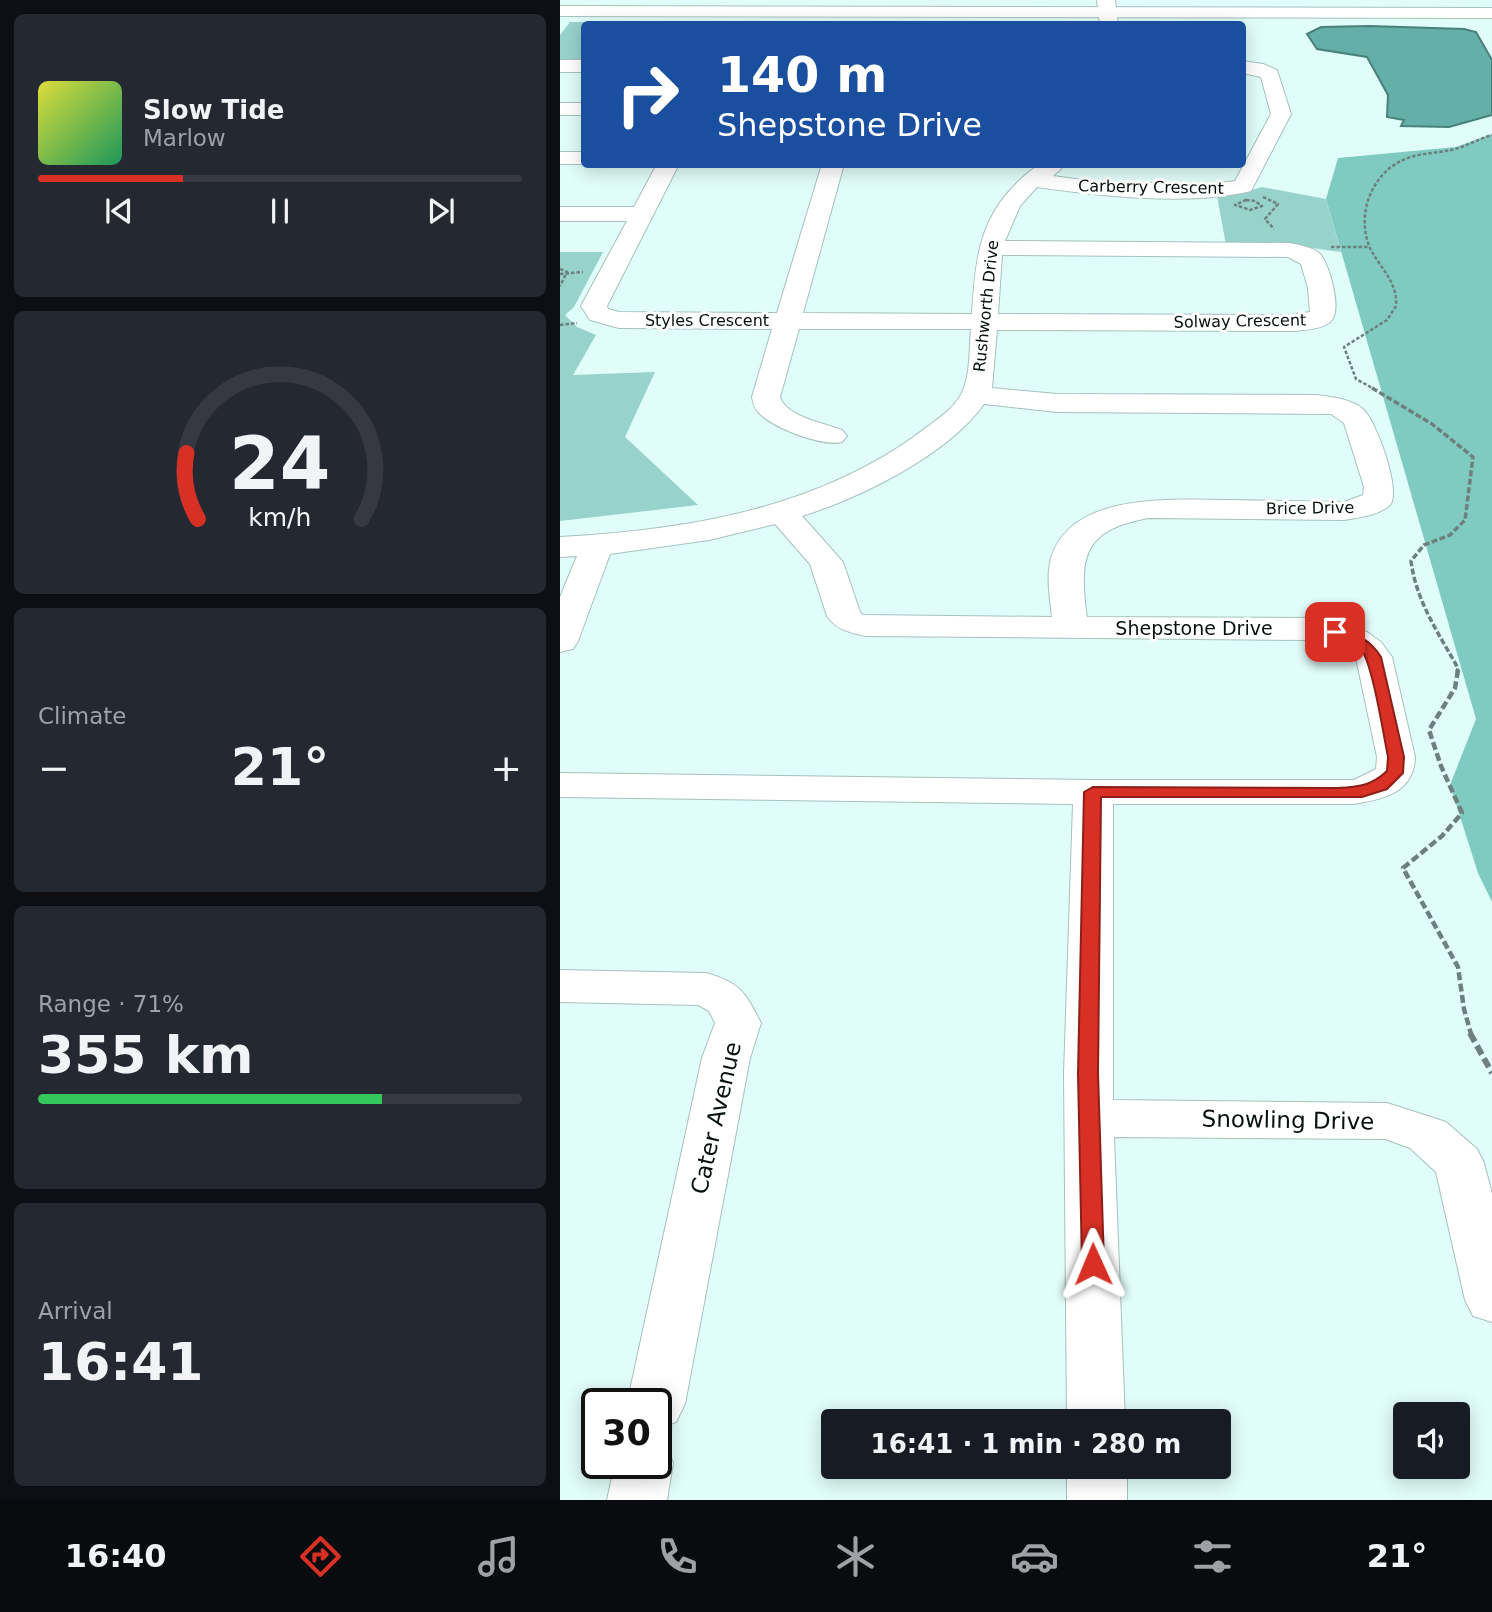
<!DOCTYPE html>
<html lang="en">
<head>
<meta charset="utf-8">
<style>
  :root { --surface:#171b24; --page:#242831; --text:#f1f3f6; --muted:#9ea1a6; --line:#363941; --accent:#d93025 }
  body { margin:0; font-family:"DejaVu Sans",sans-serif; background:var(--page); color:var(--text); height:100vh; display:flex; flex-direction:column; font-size:26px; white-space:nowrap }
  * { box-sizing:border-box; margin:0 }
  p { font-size:23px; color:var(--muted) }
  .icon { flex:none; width:38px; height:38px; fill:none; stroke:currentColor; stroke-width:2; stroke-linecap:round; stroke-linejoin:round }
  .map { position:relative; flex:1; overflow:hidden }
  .drawer { display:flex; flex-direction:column; gap:14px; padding:14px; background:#0d0f14; width:560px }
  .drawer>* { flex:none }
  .hud { position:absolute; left:21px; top:21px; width:665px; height:147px; border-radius:7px; box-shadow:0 4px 18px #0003; background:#1a4fa0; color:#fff; overflow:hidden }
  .tools { position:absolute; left:833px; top:1402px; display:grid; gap:14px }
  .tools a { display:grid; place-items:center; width:77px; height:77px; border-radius:7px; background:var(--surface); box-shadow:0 4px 18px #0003; font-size:35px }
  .speed { position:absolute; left:21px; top:1388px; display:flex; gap:14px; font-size:35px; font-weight:700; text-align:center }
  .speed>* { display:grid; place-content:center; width:91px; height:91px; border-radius:50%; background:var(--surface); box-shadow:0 4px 18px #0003; line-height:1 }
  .speed .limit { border:4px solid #111; border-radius:10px; background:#fff; color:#111 }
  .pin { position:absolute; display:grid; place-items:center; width:60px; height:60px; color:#fff; margin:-30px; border-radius:14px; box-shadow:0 4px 10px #0006 }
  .me { position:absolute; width:77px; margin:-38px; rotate:359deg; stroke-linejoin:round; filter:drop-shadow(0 0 5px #0008) }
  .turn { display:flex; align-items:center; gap:24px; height:147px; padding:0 21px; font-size:32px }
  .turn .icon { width:91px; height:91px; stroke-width:2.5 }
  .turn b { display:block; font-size:49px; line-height:60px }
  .big { font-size:52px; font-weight:800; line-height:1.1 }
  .drawer .tile { flex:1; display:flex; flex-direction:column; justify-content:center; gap:10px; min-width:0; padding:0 24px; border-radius:10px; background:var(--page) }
  .drawer .dial { align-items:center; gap:0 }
  .dial svg { height:182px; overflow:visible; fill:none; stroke:var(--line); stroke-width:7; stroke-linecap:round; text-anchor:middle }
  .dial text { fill:var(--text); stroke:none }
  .song { display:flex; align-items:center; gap:21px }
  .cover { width:84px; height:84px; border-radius:10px; background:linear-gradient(135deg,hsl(60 70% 55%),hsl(150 70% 35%)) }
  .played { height:7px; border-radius:4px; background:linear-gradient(90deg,var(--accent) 30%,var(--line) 30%) }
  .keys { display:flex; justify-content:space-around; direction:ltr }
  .heat { display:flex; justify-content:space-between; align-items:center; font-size:38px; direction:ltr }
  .charge { height:10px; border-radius:5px; background:linear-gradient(90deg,#34c759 71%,var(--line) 0) }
  .trip { position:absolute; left:261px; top:1409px; width:410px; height:70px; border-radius:7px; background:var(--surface); box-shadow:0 4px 18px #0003; font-weight:800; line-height:70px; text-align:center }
  .tab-bar { display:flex; height:112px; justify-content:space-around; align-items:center; background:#090b0e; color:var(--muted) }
  .tab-bar .icon { width:49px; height:49px }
  .tab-bar .current { color:var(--accent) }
  .tab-bar b { font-size:32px; color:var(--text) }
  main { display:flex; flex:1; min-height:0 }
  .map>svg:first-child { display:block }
</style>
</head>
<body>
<main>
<section class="drawer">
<div class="tile">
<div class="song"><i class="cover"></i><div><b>Slow Tide</b><p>Marlow</p></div></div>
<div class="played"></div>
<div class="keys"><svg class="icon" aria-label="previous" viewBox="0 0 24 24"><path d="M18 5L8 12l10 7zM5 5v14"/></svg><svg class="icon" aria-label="pause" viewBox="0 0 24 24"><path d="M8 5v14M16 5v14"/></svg><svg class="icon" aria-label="next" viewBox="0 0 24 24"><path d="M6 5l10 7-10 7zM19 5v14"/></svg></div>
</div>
<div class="tile dial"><svg viewBox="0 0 100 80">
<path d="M14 69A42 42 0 1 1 86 69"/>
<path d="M14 69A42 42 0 0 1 9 40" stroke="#d93025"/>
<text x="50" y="56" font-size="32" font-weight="700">24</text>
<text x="50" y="72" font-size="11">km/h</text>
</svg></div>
<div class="tile"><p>Climate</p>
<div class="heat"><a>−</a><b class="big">21°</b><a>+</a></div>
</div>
<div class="tile"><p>Range · 71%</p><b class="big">355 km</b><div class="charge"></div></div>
<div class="tile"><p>Arrival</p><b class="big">16:41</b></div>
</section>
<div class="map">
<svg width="932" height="1500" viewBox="0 0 932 1500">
  <rect width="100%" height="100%" fill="#e1fdf9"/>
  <path fill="#97d2cb" d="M 530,21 L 530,24 L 24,24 L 24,64 L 0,64 L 0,35 L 10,22 Z
    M 702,187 L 766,199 L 781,252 L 729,245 L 666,245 L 657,196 L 676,195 Z
    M 0,252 L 43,252 L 14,307 L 5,315 L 17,327 L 36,335 L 13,375 L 95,372 L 65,437 L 138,505 L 0,521 Z"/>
  <path fill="#7fcbc2" d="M 932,134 L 932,902 L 918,873 L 890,785 L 916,719 L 766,199 L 778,158 L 896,147 Z"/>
  <path fill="#64b0a8" stroke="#48807a" stroke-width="2" d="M 810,26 L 904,29 L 916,32 L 932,60 L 932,115 L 889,127 L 841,126 L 844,120 L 827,117 L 828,95 L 807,57 L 757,49 L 747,34 L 761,27 Z"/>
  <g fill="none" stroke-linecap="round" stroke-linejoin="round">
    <g stroke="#a6c1bd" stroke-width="2">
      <path id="minor" d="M 537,0 L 555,0 L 558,24 L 540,24 Z
        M 0,60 L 24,60 L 24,72 L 0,72 Z
        M 682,61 L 703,64 L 717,70 L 731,114 L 691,191 C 629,206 540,196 477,187 L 460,206 L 445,241 L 729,243 C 739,245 753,247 760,254 C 770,265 783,312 770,322 C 760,330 744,330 732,331 L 437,330 L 432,388 L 497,394 L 757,395 C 772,397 792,399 803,409 C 816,420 842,492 830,505 C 818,516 799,517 784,520 L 588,518 C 526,530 519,553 526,611 L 527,617 L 751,618 L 807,632 L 821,642 L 832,657 L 855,757 C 854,792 825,799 794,804 L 553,804 L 553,1100 L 827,1103 L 886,1122 L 917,1149 L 924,1163 L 932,1194 L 932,1322 L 913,1316 L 905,1300 L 876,1172 L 850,1148 L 825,1139 L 554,1137 L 565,1421 L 507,1421 L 504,1073 L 513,804 L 0,797 L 0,773 L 533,780 L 794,780 L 816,769 L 817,757 L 796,658 L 774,643 L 751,640 L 305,636 C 289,632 277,630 267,616 L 250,564 L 215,524 L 149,540 L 50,554 L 18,641 L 13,649 L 0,652 L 0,597 L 17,556 L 0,557 L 0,537 C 125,530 251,510 355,436 C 369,425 389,413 399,398 C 411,380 409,350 411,329 L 239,329 L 220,397 C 226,417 265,423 282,430 L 287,436 L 282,442 C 262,447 213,428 199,413 C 194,408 193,403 192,397 L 212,329 L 59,328 L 30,320 L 21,306 L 67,221 L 0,221 L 0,207 L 74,207 L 97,164 L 119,164 L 47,306 L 48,309 L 59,312 L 217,313 L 262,164 L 284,164 L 243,313 L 412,314 C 415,265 418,223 453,187 C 460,179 469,171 478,166 C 485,162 497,164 506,164 L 493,176 L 545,183 L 659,183 L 675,181 L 711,114 L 701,77 L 682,73 ZM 442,255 L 728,257 L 741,264 L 748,288 L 750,312 L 732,315 L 438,314 ZM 424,404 L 497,412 L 771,414 L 784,423 L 804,487 L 803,495 L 784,502 C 747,501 709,501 672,500 C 617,500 512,490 491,558 C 486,576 490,599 492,617 L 303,615 L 300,612 L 283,562 L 242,516 C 300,498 388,455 424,404 Z
        M 0,103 L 24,103 L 24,115 L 0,115 Z
        M 0,152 L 24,152 L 24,164 L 0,164 Z
        M 0,970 L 146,973 C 181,983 185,992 201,1023 L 190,1058 L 125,1404 L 116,1422 L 96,1429 L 96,1404 L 67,1404 L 142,1058 L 155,1023 L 149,1011 L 138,1005 L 0,1002 Z
        M 96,1441 L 105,1444 L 113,1463 L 107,1500 L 47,1500 L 55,1463 L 96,1463 Z
        M 507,1466 L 567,1466 L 567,1500 L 507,1500 Z"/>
    </g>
    <g stroke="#a6c1bd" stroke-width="2">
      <path id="major" d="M 0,6 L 932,8 L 932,18 L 0,16 Z"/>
    </g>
    <path stroke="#6e807d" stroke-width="2.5" stroke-dasharray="3.5 2" stroke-linecap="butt" d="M 703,197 L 718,204 L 705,219 L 714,229
      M 686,200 L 695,201 L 702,206 L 690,210 L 675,205 Z
      M 771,247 L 809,247
      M 0,269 L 7,272 L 0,286
      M 0,274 L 23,272
      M 0,325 L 17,323
      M 816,390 L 796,379 L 784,347 L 827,320 L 836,306 C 838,282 820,268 810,248 C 795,213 813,170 848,158 C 862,153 877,153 891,150 C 905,147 918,139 932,135"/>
    <path stroke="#6e807d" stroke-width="3.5" stroke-dasharray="6 2.5" stroke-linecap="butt" d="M 812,388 L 872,424 L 913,457 L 905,520 L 890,535 L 864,545 L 851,561 C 856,601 879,634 898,668 L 897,672"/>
    <path stroke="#6e807d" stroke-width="4.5" stroke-dasharray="8 3.5" stroke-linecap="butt" d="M 898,670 L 895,688 L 869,730 L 881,766 L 902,813 L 882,836 L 843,868 L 898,967 L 904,1009 L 911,1034"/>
    <path stroke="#6e807d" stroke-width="6" stroke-dasharray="10 4.5" stroke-linecap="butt" d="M 910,1033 L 932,1073"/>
    <use href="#minor" fill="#fff" fill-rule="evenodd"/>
    <use href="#major" fill="#fff" fill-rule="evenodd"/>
  </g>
  <path fill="#d93025" stroke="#8d1f18" stroke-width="2" d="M 775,628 C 795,633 810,639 821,657 L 844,757 L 843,773 L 827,789 L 802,797 L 541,797 L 538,1073 L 544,1264 L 541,1271 L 533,1273 L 526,1271 L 522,1264 L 518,1073 L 524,792 L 533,787 L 778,788 C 798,787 811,786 827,771 L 828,757 C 824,738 812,660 801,650 C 792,641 777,641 768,632 L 770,629 Z"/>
  <g text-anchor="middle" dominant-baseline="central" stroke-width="6" stroke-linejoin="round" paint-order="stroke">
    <g font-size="16" fill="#07100f" stroke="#fff">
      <text transform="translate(591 187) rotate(1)">Carberry Crescent</text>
      <text transform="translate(426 306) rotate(-84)">Rushworth Drive</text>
      <text x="147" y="320">Styles Crescent</text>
      <text transform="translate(680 321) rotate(-1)">Solway Crescent</text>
      <text transform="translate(750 508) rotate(-1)">Brice Drive</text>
    </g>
    <g font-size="19" fill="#07100f" stroke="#fff">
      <text x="634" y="628">Shepstone Drive</text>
    </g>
    <g font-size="23" fill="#07100f" stroke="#fff">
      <text transform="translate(156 1118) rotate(-77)">Cater Avenue</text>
      <text transform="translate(728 1120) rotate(1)">Snowling Drive</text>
    </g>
  </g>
</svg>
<div class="tools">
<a><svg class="icon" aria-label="sound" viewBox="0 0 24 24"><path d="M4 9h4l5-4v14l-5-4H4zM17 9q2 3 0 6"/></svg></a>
</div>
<div class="speed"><div class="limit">30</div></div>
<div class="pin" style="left:775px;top:632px;background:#d93025"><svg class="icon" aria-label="arrive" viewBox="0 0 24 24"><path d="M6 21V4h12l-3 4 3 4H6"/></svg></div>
<svg class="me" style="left:533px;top:1264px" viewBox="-20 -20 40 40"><path d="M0-17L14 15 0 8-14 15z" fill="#d93025" stroke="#fff" stroke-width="4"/></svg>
<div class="trip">16:41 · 1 min · 280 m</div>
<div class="hud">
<div class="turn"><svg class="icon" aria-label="right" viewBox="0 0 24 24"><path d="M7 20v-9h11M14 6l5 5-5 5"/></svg><div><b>140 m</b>Shepstone Drive</div></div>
</div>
</div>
</main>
<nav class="tab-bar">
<b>16:40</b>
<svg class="icon current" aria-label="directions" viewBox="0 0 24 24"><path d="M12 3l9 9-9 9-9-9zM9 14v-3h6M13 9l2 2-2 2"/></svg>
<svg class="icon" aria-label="music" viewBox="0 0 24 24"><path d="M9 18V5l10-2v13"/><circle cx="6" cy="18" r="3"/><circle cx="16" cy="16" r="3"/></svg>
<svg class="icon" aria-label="phone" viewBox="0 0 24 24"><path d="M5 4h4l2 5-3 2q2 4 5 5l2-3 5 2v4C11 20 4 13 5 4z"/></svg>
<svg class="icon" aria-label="climate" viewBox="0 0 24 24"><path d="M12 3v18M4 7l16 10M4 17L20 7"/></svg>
<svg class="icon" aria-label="car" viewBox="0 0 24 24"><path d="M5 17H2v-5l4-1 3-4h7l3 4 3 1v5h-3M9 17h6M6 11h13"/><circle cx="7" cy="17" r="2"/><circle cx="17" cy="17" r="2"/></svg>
<svg class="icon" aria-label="filters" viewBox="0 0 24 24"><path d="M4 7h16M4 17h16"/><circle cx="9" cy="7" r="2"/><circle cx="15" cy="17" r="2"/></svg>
<b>21°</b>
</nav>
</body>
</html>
